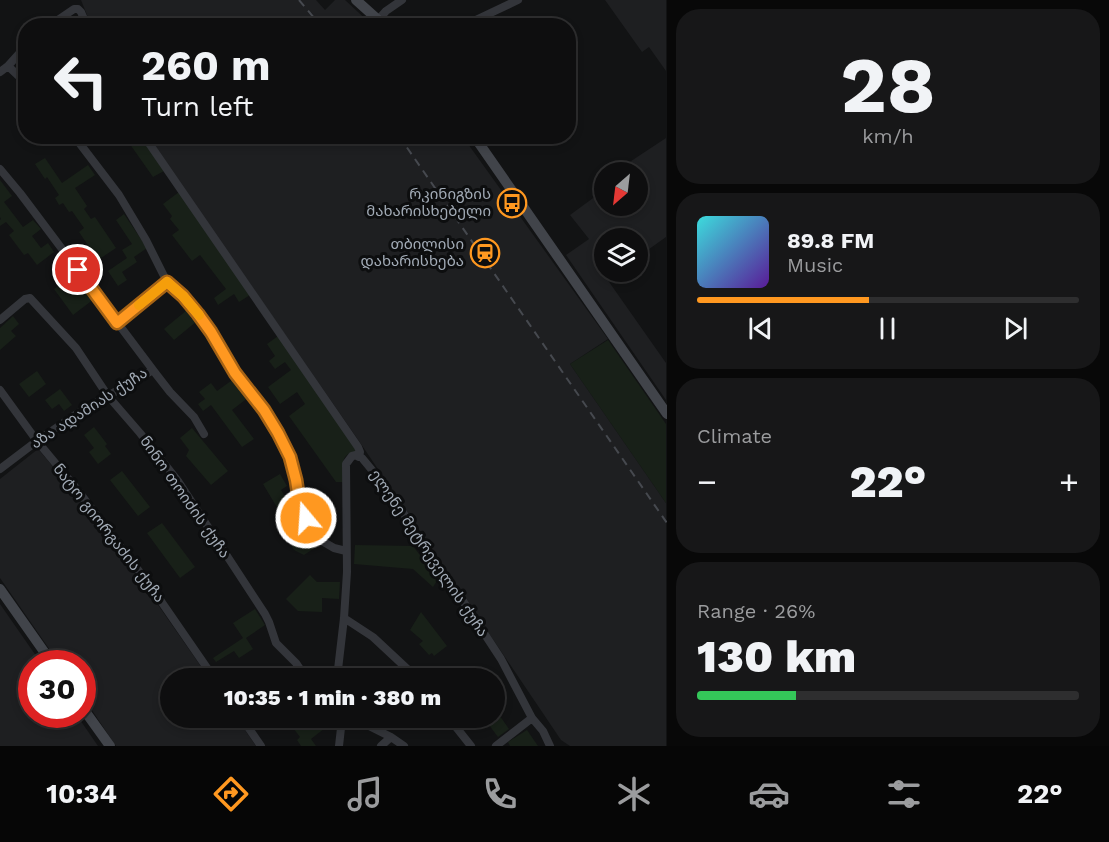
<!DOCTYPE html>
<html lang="en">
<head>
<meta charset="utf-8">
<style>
  :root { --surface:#0e0e0f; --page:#171718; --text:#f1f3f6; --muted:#9b9c9e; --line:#2e2e2f; --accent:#ff9820 }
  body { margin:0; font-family:"Work Sans","Noto Sans Georgian",sans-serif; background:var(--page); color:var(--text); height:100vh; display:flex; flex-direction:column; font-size:22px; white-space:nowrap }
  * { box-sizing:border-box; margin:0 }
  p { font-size:20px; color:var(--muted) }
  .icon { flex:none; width:33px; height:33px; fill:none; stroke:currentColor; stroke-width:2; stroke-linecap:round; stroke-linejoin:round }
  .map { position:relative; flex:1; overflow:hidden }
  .side { display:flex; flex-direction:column; gap:9px; padding:9px; background:#080808; width:442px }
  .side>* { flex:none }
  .top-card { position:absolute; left:18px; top:18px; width:558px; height:126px; border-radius:24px; box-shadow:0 3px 9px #0003,0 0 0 2px var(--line); background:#0e0e0f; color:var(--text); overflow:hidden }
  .needle { width:39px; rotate:208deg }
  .buttons { position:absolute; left:594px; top:162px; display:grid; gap:12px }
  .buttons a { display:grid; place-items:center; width:54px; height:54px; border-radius:50%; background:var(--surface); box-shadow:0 3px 9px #0003,0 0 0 2px var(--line); font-size:30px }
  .speed { position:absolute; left:18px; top:650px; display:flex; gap:12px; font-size:30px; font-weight:700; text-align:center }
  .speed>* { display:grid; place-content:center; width:78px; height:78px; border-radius:50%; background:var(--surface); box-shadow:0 3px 9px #0003,0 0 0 2px var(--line); line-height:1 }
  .speed .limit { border:9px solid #d22; background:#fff; color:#111 }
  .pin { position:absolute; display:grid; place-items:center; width:51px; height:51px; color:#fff; margin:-26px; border:3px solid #fff; border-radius:50%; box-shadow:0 2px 6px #0007 }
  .me { position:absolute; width:66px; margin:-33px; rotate:342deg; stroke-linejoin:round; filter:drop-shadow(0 0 4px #0008) }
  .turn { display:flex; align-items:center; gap:21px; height:126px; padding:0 24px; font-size:27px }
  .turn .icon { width:78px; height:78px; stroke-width:2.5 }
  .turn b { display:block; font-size:42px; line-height:51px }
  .big { font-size:45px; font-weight:800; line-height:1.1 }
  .side .widget { flex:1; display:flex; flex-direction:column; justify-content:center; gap:9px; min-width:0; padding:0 21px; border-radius:24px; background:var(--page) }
  .side .dial { align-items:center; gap:0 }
  .dial b { font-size:78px; line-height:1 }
  .song { display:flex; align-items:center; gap:18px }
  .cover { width:72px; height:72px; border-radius:9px; background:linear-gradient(135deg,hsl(180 70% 55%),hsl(270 70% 35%)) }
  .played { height:6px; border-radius:3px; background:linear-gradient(90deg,var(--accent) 45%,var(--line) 45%) }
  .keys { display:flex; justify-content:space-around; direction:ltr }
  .heat { display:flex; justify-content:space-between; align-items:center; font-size:33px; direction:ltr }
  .charge { height:9px; border-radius:4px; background:linear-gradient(90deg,#34c759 26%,var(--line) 0) }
  .trip { position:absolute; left:160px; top:668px; width:345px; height:60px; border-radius:30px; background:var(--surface); box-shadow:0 3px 9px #0003,0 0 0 2px var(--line); font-weight:800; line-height:60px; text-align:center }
  .menu { display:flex; height:96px; justify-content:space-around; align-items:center; background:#060606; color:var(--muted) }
  .menu .icon { width:42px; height:42px }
  .menu .active { color:var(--accent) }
  .menu b { font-size:27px; color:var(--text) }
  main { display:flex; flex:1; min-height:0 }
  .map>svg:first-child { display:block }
</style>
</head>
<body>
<main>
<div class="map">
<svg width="667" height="746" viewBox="0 0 667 746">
  <rect width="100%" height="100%" fill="#121314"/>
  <path fill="#1e1f21" d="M 81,0 L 316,0 L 325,10 L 335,0 L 345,0 L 372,25 L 91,25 Z
    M 605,0 L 666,0 L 666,71 L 649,47 L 642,52 Z
    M 148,137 L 463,137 L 608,339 L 570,364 L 666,503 L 666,746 L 570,746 L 561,740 L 361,444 Z
    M 666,138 L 666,237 L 638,257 L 638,238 L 604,238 L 604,272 L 617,272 L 607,279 L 666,363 L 666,400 L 566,255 L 589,239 L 570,215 L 604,190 L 604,206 L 638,206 L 638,172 L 622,172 L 619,169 Z
    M 38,449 L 78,496 L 156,602 L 209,678 L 171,678 L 171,717 L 236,717 L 256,746 L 116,746 L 83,697 L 82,663 L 59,663 L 0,578 L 0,479 Z
    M 0,604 L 41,663 L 32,663 L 32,714 L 76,714 L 98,746 L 0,746 Z"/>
  <path fill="#182018" d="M 119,137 L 141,137 L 164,171 L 153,177 L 127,140 L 123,142 Z
    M 45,158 L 62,183 L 88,165 L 95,175 L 75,188 L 87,206 L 84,209 L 91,219 L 95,217 L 116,248 L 98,260 L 79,232 L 84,228 L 72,211 L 69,212 L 63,203 L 59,205 L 55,198 L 59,195 L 47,177 L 45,179 L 35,164 Z
    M 0,180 L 12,196 L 4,202 L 23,227 L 33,220 L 41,229 L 32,236 L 41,248 L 48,243 L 54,252 L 37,265 L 28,253 L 24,255 L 9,235 L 14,231 L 6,222 L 0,226 L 0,220 L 1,219 L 0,217 Z
    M 179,192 L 250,295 L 239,302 L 234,294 L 218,305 L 214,298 L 226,289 L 200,255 L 192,261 L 172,235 L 179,230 L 170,219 L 172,216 L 163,204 Z
    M 124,214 L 147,248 L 134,257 L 137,262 L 122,272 L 127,280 L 118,286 L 108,271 L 127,258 L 122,250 L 132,244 L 116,220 Z
    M 76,274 L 94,299 L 73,315 L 54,289 Z
    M 187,310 L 197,321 L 174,340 L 164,329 Z
    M 13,316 L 19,324 L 11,331 L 16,336 L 0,350 L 0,328 Z
    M 278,336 L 355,447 L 355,452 C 339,453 343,470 343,482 L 336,482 L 289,416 L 305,404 L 297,392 L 280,404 L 268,387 L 291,370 L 285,362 L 275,369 L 269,361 L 275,356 L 267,344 Z
    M 608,340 L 666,424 L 666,503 L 570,364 Z
    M 37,371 L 46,384 L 29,397 L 19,384 Z
    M 235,378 L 249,397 L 232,410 L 254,439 L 242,447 L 211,405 L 203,411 L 198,404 L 205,399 L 199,392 L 211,383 L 217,391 Z
    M 60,389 L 72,405 L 64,411 L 59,404 L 52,409 L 45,400 Z
    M 94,427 L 107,444 L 105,446 L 111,454 L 98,464 L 89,452 L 94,448 L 84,435 Z
    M 192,428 L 228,471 L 211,485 L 186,456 L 189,450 L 180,438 Z
    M 122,471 L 150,507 L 138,516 L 110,480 Z
    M 280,474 L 287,486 L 281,490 L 289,503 L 278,509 L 263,484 Z
    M 299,514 L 303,517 L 312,538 L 319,545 L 304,555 L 294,550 L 279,525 Z
    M 162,523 L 195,567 L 180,578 L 147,533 Z
    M 355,545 L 413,546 L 438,579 L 433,587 L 413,569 L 354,564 Z
    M 310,575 L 317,582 L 340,582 L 339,599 L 322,598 L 322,612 L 298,611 L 286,599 Z
    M 255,609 L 265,625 L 246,638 L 253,649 L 239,658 L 234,651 L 216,662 L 213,658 L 243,638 L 233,623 Z
    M 421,612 L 447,646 L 434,656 L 432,653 L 429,655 L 419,644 L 423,641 L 410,630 Z
    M 495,709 L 509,729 L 498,737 L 483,717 L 495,717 Z
    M 299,717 L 301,717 L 309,728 L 324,717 L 331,717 L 334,721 L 311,739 L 316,746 L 301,746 L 297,740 L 300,737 L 290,724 Z
    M 527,730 L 538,746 L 510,746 L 508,742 Z"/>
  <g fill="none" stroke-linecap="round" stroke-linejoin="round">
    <path stroke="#33353a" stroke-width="8" d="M 378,20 L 386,11 L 402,0
      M 49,26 L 74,9 L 78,9 L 81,12 L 87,26
      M 463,26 L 518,0
      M 8,66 L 26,83
      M 0,72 L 8,66 L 26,46
      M 74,136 L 119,195 L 146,240 L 167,282 L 183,296 L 198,313 L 211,332 L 235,373 L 264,409 L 278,433 L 289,457 L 295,480 L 300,506 L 312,530 L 322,541 L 334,548 L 346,551
      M 144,136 L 358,447 L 360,452 L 359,457
      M 0,169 L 20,193 L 156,374 L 170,392 L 194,417 L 204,434
      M 0,320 L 25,299 L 30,298 L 76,348 L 108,396 L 140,433 L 178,481 L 265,614 L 269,622 L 276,643 L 296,663 L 306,678
      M 117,323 L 167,282
      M 0,390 L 37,441 L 76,488 L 154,591 L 214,678
      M 0,469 L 37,441 L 78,413 L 153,370
      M 344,618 L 373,637 L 417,678
      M 337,678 L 344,618 L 347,572 L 346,464 L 352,456 L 356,455 L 362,458 L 381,481 L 404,514 L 427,554 L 463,601 L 501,659 L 532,718 L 543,731 L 550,746
      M 241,717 L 261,746
      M 448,717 L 471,746
      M 342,719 L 365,724 L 391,737 L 404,746
      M 339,746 L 342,719 L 340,717
      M 381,746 L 391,737
      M 496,746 L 532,718"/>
    <path stroke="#41444a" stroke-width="10" d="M 356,0 L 385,26
      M 474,136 L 667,414
      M 0,589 L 52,663
      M 82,707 L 110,746"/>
    <path stroke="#46494f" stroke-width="2" stroke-dasharray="8 6" stroke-linecap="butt" d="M 299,0 L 321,26
      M 399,136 L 667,523"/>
  </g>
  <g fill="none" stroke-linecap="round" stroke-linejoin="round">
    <g stroke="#a66315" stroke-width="15">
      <path id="route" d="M 78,270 L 117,323 L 167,282 L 183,296 L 198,314 L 211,332 L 235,373 L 264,410 L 278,433 L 290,457 L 296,480 L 300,506 L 306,518"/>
    </g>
    <use href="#route" stroke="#ff9820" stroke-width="10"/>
    <path stroke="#f59e0b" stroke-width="10" d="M 139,305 L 167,282 L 183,296 L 199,315"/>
  </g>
  <defs>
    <g id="bus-ring" transform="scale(1.5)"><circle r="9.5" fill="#0d0e0f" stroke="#ff9820" stroke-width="1.5"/><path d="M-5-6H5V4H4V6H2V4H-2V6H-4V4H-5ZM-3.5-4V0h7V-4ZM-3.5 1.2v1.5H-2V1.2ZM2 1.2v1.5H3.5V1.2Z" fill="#ff9820"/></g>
    <g id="station-ring" transform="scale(1.5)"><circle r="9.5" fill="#0d0e0f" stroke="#ff9820" stroke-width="1.5"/><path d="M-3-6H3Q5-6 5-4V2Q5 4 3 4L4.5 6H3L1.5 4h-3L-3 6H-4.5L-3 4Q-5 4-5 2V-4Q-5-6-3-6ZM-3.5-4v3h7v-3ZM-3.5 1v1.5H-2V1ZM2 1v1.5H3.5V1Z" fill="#ff9820"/></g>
  </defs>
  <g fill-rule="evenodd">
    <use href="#bus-ring" x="512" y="203"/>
    <use href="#station-ring" x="485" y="253"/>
  </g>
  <g text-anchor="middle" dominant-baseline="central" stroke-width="6" stroke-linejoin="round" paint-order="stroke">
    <g font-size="15" fill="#a2abb6" stroke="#0d0e0f" text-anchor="end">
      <text x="491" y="194">რკინიგზის<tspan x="491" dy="17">მახარისხებელი</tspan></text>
      <text x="464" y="244">თბილისი<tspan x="464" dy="17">დახარისხება</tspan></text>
    </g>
    <g font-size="15" fill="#a2abb6" stroke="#0d0e0f">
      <text transform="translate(89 408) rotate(-33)">აზა ადამიას ქუჩა</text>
      <text transform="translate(185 497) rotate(55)">ნინო თოიძის ქუჩა</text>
      <text transform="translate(109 533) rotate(52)">ნატო გიორგაძის ქუჩა</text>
      <text transform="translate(429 553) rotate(56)">ელენე მეტრეველის ქუჩა</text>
    </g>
  </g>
</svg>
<div class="buttons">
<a><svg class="needle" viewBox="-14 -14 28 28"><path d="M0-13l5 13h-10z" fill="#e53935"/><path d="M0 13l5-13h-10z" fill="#9b9c9e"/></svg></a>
<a><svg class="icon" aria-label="layers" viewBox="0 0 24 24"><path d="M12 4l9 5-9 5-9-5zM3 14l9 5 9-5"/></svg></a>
</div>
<div class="speed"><div class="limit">30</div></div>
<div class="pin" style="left:78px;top:270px;background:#d93025"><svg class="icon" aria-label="arrive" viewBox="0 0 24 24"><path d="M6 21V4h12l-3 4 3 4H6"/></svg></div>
<svg class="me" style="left:306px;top:518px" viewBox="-20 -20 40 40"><circle r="17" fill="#ff9820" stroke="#fff" stroke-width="3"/><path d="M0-11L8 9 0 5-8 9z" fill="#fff"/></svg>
<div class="trip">10:35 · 1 min · 380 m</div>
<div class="top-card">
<div class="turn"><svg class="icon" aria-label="left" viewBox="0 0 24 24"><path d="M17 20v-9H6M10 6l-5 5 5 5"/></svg><div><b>260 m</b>Turn left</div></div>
</div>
</div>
<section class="side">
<div class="widget dial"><b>28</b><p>km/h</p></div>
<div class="widget">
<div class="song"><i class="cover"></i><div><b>89.8 FM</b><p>Music</p></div></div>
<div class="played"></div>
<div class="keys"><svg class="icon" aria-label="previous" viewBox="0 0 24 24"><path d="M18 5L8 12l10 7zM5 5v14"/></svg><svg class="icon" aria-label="pause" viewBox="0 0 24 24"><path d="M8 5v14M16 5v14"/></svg><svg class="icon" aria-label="next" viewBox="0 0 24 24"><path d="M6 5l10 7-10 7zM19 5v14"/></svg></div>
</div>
<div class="widget"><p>Climate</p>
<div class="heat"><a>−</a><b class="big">22°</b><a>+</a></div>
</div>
<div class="widget"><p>Range · 26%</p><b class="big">130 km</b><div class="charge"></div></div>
</section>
</main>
<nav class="menu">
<b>10:34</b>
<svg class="icon active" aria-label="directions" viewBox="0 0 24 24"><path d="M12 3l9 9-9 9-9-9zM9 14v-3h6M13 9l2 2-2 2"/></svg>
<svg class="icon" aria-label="music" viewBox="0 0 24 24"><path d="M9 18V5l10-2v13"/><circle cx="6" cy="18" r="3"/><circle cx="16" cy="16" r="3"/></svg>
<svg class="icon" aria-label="phone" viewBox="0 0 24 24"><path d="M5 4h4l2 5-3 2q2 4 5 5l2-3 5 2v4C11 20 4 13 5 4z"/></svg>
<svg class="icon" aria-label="climate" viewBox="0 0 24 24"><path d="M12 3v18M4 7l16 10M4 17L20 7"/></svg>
<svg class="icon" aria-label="car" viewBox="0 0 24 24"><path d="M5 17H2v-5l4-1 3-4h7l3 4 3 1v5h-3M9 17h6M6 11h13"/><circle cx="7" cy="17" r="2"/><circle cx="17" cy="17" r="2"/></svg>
<svg class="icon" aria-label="filters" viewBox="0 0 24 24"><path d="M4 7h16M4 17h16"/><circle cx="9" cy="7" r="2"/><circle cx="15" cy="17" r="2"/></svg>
<b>22°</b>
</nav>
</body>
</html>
